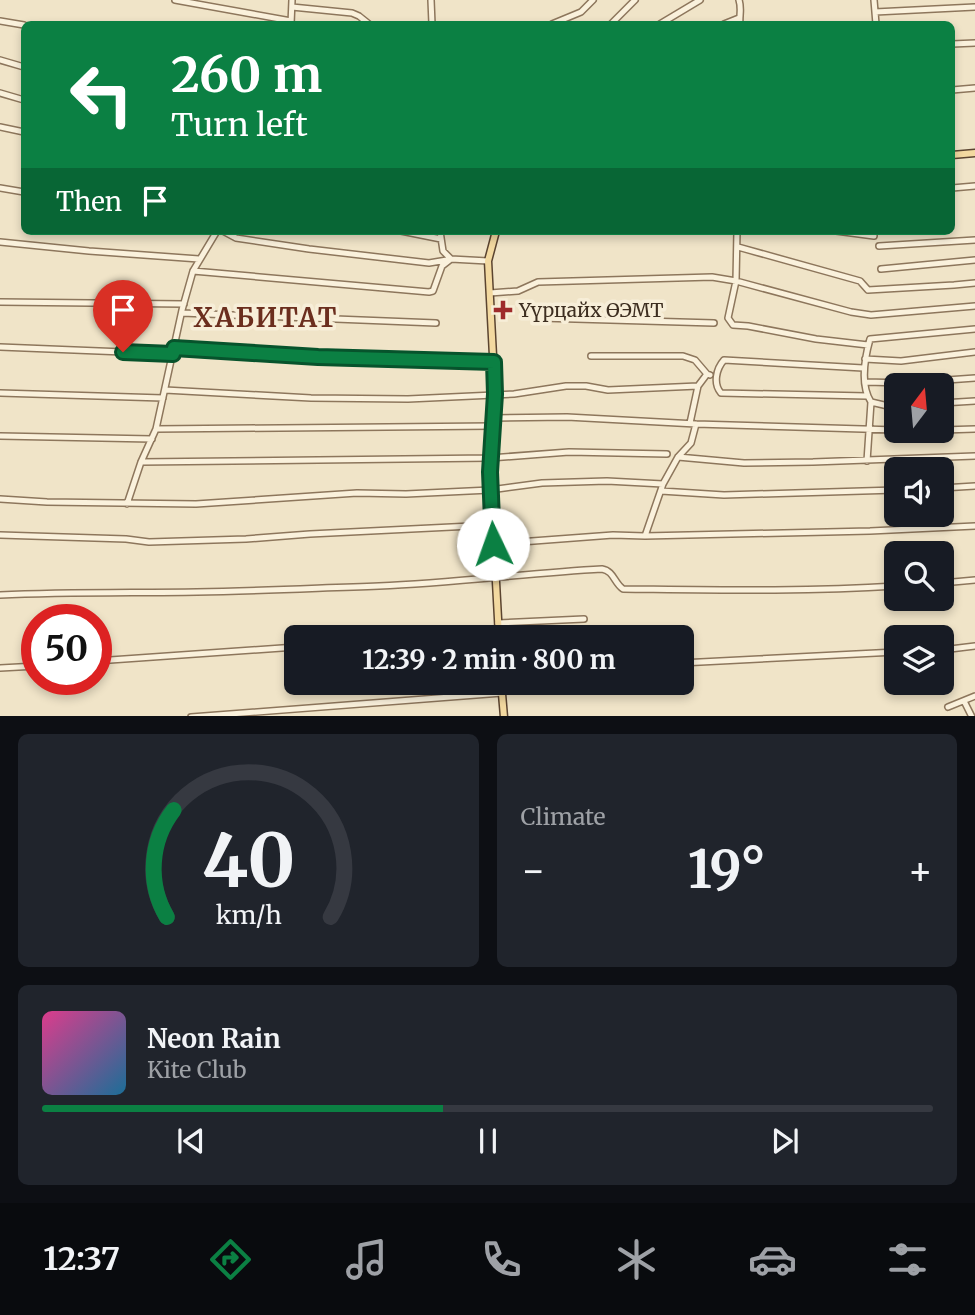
<!DOCTYPE html>
<html lang="en">
<head>
<meta charset="utf-8">
<style>
  :root { --surface:#171b24; --page:#20242c; --text:#f1f3f6; --muted:#9ea1a6; --line:#363941; --accent:#0b8043 }
  body { margin:0; font-family:Merriweather,serif; background:var(--page); color:var(--text); height:100vh; display:flex; flex-direction:column; font-size:26px; white-space:nowrap }
  * { box-sizing:border-box; margin:0 }
  p { font-size:23px; color:var(--muted) }
  .icon { flex:none; width:38px; height:38px; fill:none; stroke:currentColor; stroke-width:2; stroke-linecap:round; stroke-linejoin:round }
  .map { position:relative; height:716px; overflow:hidden }
  .panel { display:flex; flex-direction:column; gap:18px; padding:18px; background:#0d0f14; flex:1 }
  .panel>* { flex:none }
  .hud { position:absolute; left:21px; top:21px; width:934px; height:214px; border-radius:10px; box-shadow:0 4px 10px #0003; background:#0b8043; color:#fff; overflow:hidden }
  .needle { width:46px; rotate:16deg }
  .fabs { position:absolute; left:884px; top:373px; display:grid; gap:14px }
  .fabs a { display:grid; place-items:center; width:70px; height:70px; border-radius:10px; background:var(--surface); box-shadow:0 4px 10px #0003; font-size:35px }
  .speed { position:absolute; left:21px; top:604px; display:flex; gap:14px; font-size:35px; font-weight:700; text-align:center }
  .speed>* { display:grid; place-content:center; width:91px; height:91px; border-radius:50%; background:var(--surface); box-shadow:0 4px 10px #0003; line-height:1 }
  .speed .limit { border:10px solid #d22; background:#fff; color:#111 }
  .pin { position:absolute; display:grid; place-items:center; width:60px; height:60px; color:#fff; margin:-72px -30px; border-radius:50% 50% 50% 0; rotate:-45deg; box-shadow:0 0 7px #0007 }
  .pin .icon { rotate:45deg }
  .me { position:absolute; width:77px; margin:-38px; rotate:357deg; stroke-linejoin:round; filter:drop-shadow(0 0 5px #0008) }
  .turn { display:flex; align-items:center; gap:24px; height:147px; padding:0 35px; font-size:32px }
  .turn .icon { width:91px; height:91px; stroke-width:2.5 }
  .turn b { display:block; font-size:49px; line-height:60px }
  .then { display:flex; align-items:center; height:66px; padding:0 35px; background:#0003; gap:14px; font-size:26px }
  .big { font-size:52px; font-weight:700; line-height:1.1 }
  .panel .widget { flex:1; display:flex; flex-direction:column; justify-content:center; gap:10px; min-width:0; padding:0 24px; border-radius:10px; background:var(--page) }
  .panel .dial { align-items:center; gap:0 }
  .dial svg { height:182px; overflow:visible; fill:none; stroke:var(--line); stroke-width:7; stroke-linecap:round; text-anchor:middle }
  .dial text { fill:var(--text); stroke:none }
  .song { display:flex; align-items:center; gap:21px }
  .cover { width:84px; height:84px; border-radius:10px; background:linear-gradient(135deg,hsl(330 70% 55%),hsl(200 70% 35%)) }
  .played { height:7px; border-radius:4px; background:linear-gradient(90deg,var(--accent) 45%,var(--line) 45%) }
  .keys { display:flex; justify-content:space-around; direction:ltr }
  .heat { display:flex; justify-content:space-between; align-items:center; font-size:38px; direction:ltr }
  .panel .tiles { flex:1; display:grid; gap:18px; grid-template-columns:1fr 1fr }
  .widget:last-child { grid-column:span 2 }
  .trip { position:absolute; left:284px; top:625px; width:410px; height:70px; border-radius:10px; background:var(--surface); box-shadow:0 4px 10px #0003; font-weight:700; line-height:70px; text-align:center }
  .tabs { display:flex; height:112px; justify-content:space-around; align-items:center; background:#090b0e; color:var(--muted) }
  .tabs .icon { width:49px; height:49px }
  .tabs .on { color:var(--accent) }
  .tabs b { font-size:32px; color:var(--text) }
  .map>svg:first-child { display:block }
</style>
</head>
<body>
<div class="map">
<svg width="975" height="717" viewBox="0 0 975 717">
  <rect width="100%" height="100%" fill="#f0e4c8"/>
  <g fill="none" stroke-linecap="round" stroke-linejoin="round">
    <g stroke="#8d765c" stroke-width="8">
      <path id="minor" d="M 175,0 L 291,21
        M 431,0 L 432,24
        M 739,0 C 742,9 739,16 740,24
        M 874,0 L 876,24
        M 292,7 L 352,13 L 359,16 L 369,24
        M 875,12 L 975,7
        M 0,21 L 24,25
        M 291,24 L 292,0
        M 552,24 L 581,12 L 593,0
        M 611,24 L 635,0
        M 660,24 L 700,0
        M 724,24 L 739,18
        M 952,44 L 975,43
        M 0,60 L 24,67
        M 952,90 L 975,88
        M 0,93 L 24,100
        M 0,127 L 24,132
        M 0,188 L 24,192
        M 952,188 L 975,186
        M 223,231 L 236,238 L 309,249 L 429,263 L 447,260
        M 401,231 L 441,239
        M 440,231 L 443,251 L 451,259 L 488,261
        M 737,231 L 736,281 L 728,318 L 733,325 L 748,326 L 816,339 L 868,345
        M 836,231 L 874,236
        M 0,242 L 89,251 L 199,259
        M 879,246 L 975,240
        M 738,247 L 860,281 L 868,290 L 954,285 L 975,283
        M 881,269 L 975,260
        M 193,271 L 429,292 L 433,291 L 442,266 L 451,259
        M 490,293 L 518,291 L 538,282 L 712,277 L 736,281 L 851,312 L 871,315 L 975,306
        M 0,302 L 184,304
        M 182,313 L 436,323
        M 541,318 L 714,323
        M 0,347 L 173,354
        M 174,348 L 319,357 L 494,362
        M 591,356 L 683,356 L 695,360 L 707,374
        M 865,359 L 901,361 L 975,352
        M 863,368 L 724,360 C 716,369 713,384 721,393 L 867,396
        M 866,382 L 905,383 L 975,378
        M 165,390 L 311,398 L 408,399 L 514,394 L 566,386 L 586,386 L 608,390 L 698,386
        M 0,393 L 163,398
        M 942,403 L 975,401
        M 896,406 L 888,406 L 871,402 C 860,385 865,357 870,339 L 975,329
        M 493,418 L 567,417 L 696,424 L 896,430
        M 690,423 L 698,386 L 707,374 L 710,375
        M 156,429 L 493,426
        M 942,430 L 975,429
        M 0,436 L 152,439
        M 678,457 L 744,463 L 813,462 L 975,456
        M 867,461 L 871,402
        M 141,462 L 490,458 L 569,452 L 667,454
        M 942,488 L 975,486
        M 661,491 L 724,495 L 896,490
        M 0,499 L 47,502 L 196,504 L 357,493 L 406,494 L 490,490 L 542,483 L 607,481 L 663,484
        M 127,504 L 141,462 L 156,429 L 182,310 L 193,271 L 217,231
        M 0,535 L 126,539 L 149,542 L 246,539 L 310,534 L 492,525
        M 645,536 L 870,531 L 975,526
        M 493,544 L 613,535 L 645,536 L 663,484 L 678,457 L 691,443 L 696,424
        M 942,583 L 975,580
        M 0,595 C 66,592 132,593 197,592 C 258,591 318,588 379,586 C 454,583 528,573 602,569 C 614,571 614,583 623,589 C 714,590 805,592 896,586
        M 498,623 L 584,619
        M 433,637 L 499,631
        M 942,650 L 975,646
        M 96,661 L 296,647
        M 681,663 L 896,652
        M 0,668 L 37,666
        M 964,701 L 972,717
        M 948,707 L 975,696
        M 191,717 L 502,693"/>
    </g>
    <g stroke="#5b4430" stroke-width="9">
      <path id="major" d="M 952,155 L 975,153
        M 496,231 L 488,261 L 495,394 L 490,472 L 499,637
        M 501,682 L 504,717"/>
    </g>
    <use href="#minor" stroke="#faf1dc" stroke-width="5"/>
    <use href="#major" stroke="#f3d9a0" stroke-width="6"/>
  </g>
  <g fill="none" stroke-linecap="round" stroke-linejoin="round">
    <g stroke="#07532c" stroke-width="18">
      <path id="route" d="M 123,352 L 173,354 L 174,348 L 318,357 L 494,362 L 495,394 L 490,472 L 493,544"/>
    </g>
    <use href="#route" stroke="#0b8043" stroke-width="12"/>
  </g>
  <path fill="#9e2a2b" stroke="#f7eed8" stroke-width="2.5" d="M499.5 299.5h7v7h7v7h-7v7h-7v-7h-7v-7h7z"/>
  <g text-anchor="middle" dominant-baseline="central" stroke-width="7" stroke-linejoin="round" paint-order="stroke">
    <g font-size="19" fill="#3d2e20" stroke="#f7eed8" text-anchor="start">
      <text x="519" y="310">Үүрцайх ӨЭМТ</text>
    </g>
    <g font-size="26" font-weight="bold" letter-spacing="2" fill="#6b2e1e" stroke="#f7eed8">
      <text x="266" y="317">ХАБИТАТ</text>
    </g>
  </g>
</svg>
<div class="fabs">
<a><svg class="needle" viewBox="-14 -14 28 28"><path d="M0-13l5 13h-10z" fill="#e53935"/><path d="M0 13l5-13h-10z" fill="#9ea1a6"/></svg></a>
<a><svg class="icon" aria-label="sound" viewBox="0 0 24 24"><path d="M4 9h4l5-4v14l-5-4H4zM17 9q2 3 0 6"/></svg></a>
<a><svg class="icon" aria-label="search" viewBox="0 0 24 24"><circle cx="10" cy="10" r="6"/><path d="M15 15l6 6"/></svg></a>
<a><svg class="icon" aria-label="layers" viewBox="0 0 24 24"><path d="M12 4l9 5-9 5-9-5zM3 14l9 5 9-5"/></svg></a>
</div>
<div class="speed"><div class="limit">50</div></div>
<div class="pin" style="left:123px;top:352px;background:#d93025"><svg class="icon" aria-label="arrive" viewBox="0 0 24 24"><path d="M6 21V4h12l-3 4 3 4H6"/></svg></div>
<svg class="me" style="left:493px;top:544px" viewBox="-20 -20 40 40"><circle r="19" fill="#fff"/><path d="M0-13L10 11 0 6-10 11z" fill="#0b8043"/></svg>
<div class="trip">12:39 · 2 min · 800 m</div>
<div class="hud">
<div class="turn"><svg class="icon" aria-label="left" viewBox="0 0 24 24"><path d="M17 20v-9H6M10 6l-5 5 5 5"/></svg><div><b>260 m</b>Turn left</div></div>
<div class="then">Then<svg class="icon" aria-label="arrive" viewBox="0 0 24 24"><path d="M6 21V4h12l-3 4 3 4H6"/></svg></div>
</div>
</div>
<section class="panel">
<div class="tiles">
<div class="widget dial"><svg viewBox="0 0 100 80">
<path d="M14 69A42 42 0 1 1 86 69"/>
<path d="M14 69A42 42 0 0 1 17 22" stroke="#0b8043"/>
<text x="50" y="56" font-size="32" font-weight="700">40</text>
<text x="50" y="72" font-size="11">km/h</text>
</svg></div>
<div class="widget"><p>Climate</p>
<div class="heat"><a>−</a><b class="big">19°</b><a>+</a></div>
</div>
<div class="widget">
<div class="song"><i class="cover"></i><div><b>Neon Rain</b><p>Kite Club</p></div></div>
<div class="played"></div>
<div class="keys"><svg class="icon" aria-label="previous" viewBox="0 0 24 24"><path d="M18 5L8 12l10 7zM5 5v14"/></svg><svg class="icon" aria-label="pause" viewBox="0 0 24 24"><path d="M8 5v14M16 5v14"/></svg><svg class="icon" aria-label="next" viewBox="0 0 24 24"><path d="M6 5l10 7-10 7zM19 5v14"/></svg></div>
</div>
</div>
</section>
<nav class="tabs">
<b>12:37</b>
<svg class="icon on" aria-label="directions" viewBox="0 0 24 24"><path d="M12 3l9 9-9 9-9-9zM9 14v-3h6M13 9l2 2-2 2"/></svg>
<svg class="icon" aria-label="music" viewBox="0 0 24 24"><path d="M9 18V5l10-2v13"/><circle cx="6" cy="18" r="3"/><circle cx="16" cy="16" r="3"/></svg>
<svg class="icon" aria-label="phone" viewBox="0 0 24 24"><path d="M5 4h4l2 5-3 2q2 4 5 5l2-3 5 2v4C11 20 4 13 5 4z"/></svg>
<svg class="icon" aria-label="climate" viewBox="0 0 24 24"><path d="M12 3v18M4 7l16 10M4 17L20 7"/></svg>
<svg class="icon" aria-label="car" viewBox="0 0 24 24"><path d="M5 17H2v-5l4-1 3-4h7l3 4 3 1v5h-3M9 17h6M6 11h13"/><circle cx="7" cy="17" r="2"/><circle cx="17" cy="17" r="2"/></svg>
<svg class="icon" aria-label="filters" viewBox="0 0 24 24"><path d="M4 7h16M4 17h16"/><circle cx="9" cy="7" r="2"/><circle cx="15" cy="17" r="2"/></svg>
</nav>
</body>
</html>
